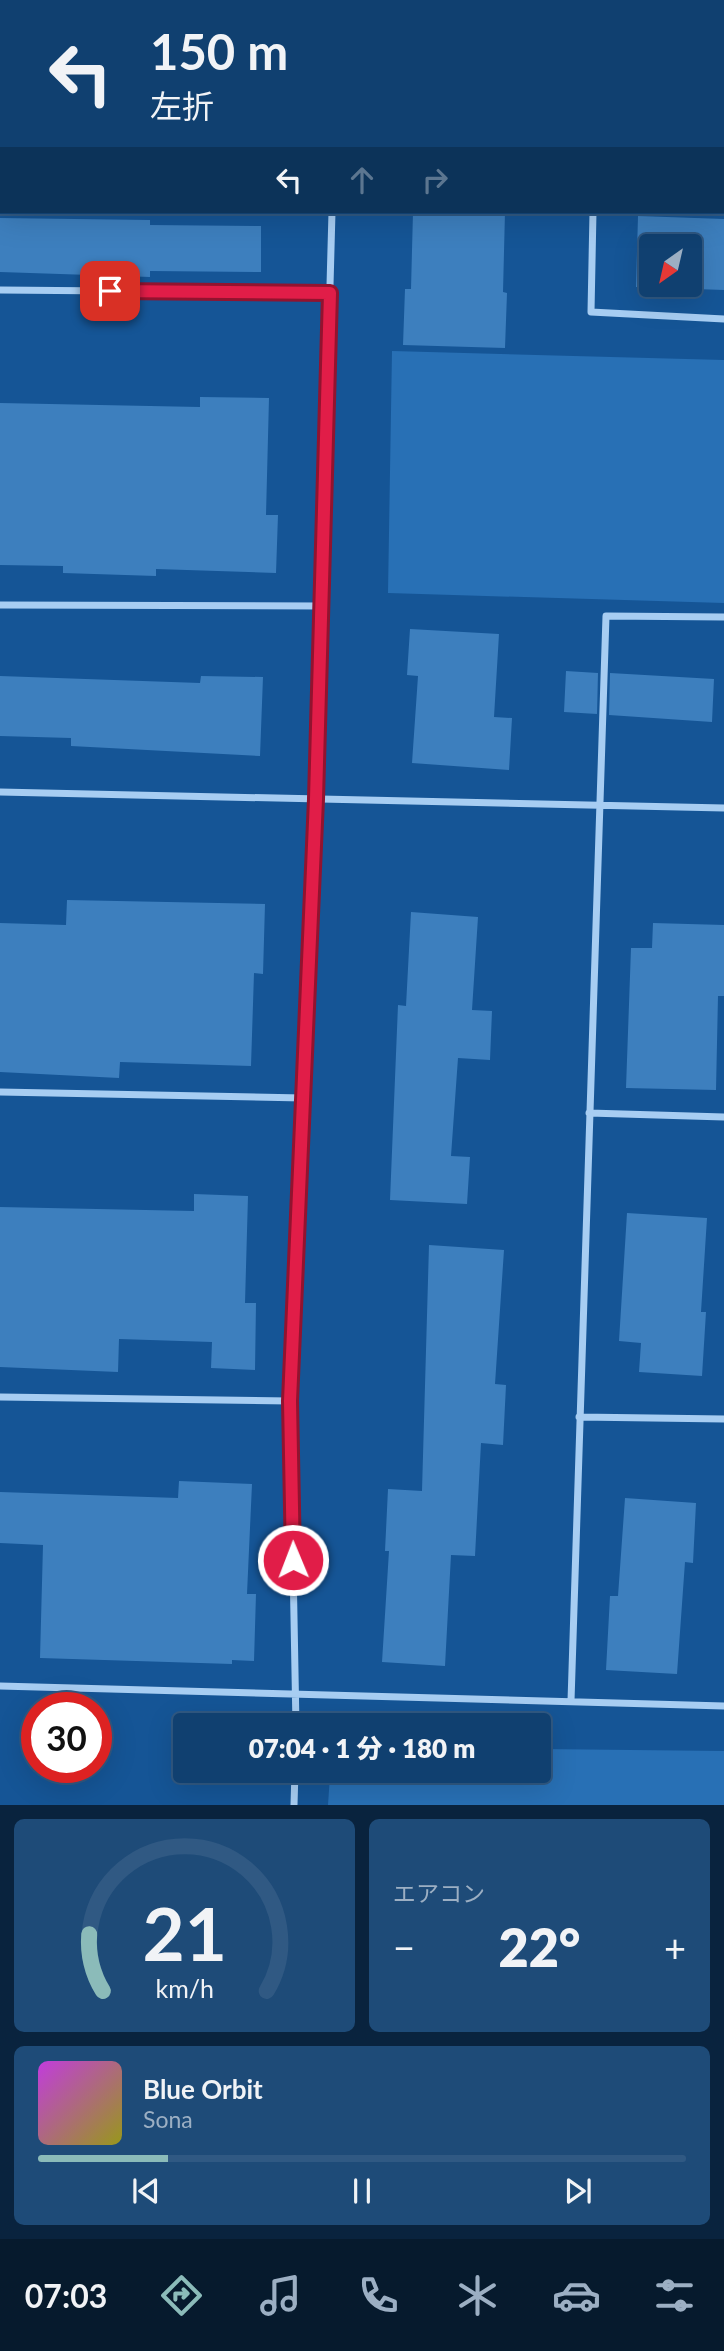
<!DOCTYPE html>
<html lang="ja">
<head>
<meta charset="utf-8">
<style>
  :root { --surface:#104070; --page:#1e4b78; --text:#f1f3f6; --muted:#9cafc3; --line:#305983; --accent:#8bbbb9 }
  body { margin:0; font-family:Lato,"Noto Sans JP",sans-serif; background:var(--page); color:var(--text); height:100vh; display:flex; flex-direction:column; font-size:26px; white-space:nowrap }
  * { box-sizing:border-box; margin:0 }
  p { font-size:23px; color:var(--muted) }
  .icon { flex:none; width:38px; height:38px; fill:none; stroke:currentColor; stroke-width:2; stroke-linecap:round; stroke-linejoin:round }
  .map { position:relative; height:1805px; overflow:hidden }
  .details { display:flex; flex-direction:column; gap:14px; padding:14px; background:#09233e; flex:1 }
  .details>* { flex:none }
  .banner { position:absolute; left:0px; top:0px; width:724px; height:214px; box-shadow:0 7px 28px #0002,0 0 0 2px var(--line); background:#104070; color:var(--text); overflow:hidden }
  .needle { width:46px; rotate:214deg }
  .controls { position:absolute; left:639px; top:234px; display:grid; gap:14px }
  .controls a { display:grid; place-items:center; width:63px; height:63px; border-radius:7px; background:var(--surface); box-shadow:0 7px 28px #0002,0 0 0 2px var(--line); font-size:35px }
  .speed { position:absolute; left:21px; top:1692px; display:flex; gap:14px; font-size:35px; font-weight:700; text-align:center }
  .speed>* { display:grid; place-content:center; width:91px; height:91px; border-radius:50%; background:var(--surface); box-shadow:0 7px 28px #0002,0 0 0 2px var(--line); line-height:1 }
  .speed .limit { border:10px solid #d22; background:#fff; color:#111 }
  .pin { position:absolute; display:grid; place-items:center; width:60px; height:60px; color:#fff; margin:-30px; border-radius:14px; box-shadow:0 4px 10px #0006 }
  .me { position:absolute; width:77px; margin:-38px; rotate:359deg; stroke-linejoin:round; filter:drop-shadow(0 0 5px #0008) }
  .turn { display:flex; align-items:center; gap:24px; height:147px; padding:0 35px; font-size:32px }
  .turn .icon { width:91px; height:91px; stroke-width:2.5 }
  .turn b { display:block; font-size:49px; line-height:60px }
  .lanes { display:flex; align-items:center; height:66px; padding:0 35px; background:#0003; justify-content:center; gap:35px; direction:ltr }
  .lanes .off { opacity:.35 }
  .big { font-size:52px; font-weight:800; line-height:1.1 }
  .details .widget { flex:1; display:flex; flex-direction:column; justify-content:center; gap:10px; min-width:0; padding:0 24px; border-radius:10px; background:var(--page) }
  .details .dial { align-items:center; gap:0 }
  .dial svg { height:182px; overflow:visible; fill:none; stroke:var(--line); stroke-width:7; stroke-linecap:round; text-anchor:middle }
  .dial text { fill:var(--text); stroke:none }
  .song { display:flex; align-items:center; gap:21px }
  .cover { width:84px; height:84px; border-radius:10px; background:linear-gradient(135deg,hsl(290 70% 55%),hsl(60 70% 35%)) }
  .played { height:7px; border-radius:4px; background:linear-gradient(90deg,var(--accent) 20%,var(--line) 20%) }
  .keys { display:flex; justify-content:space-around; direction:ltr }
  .heat { display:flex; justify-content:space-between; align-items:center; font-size:38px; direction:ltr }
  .details .tiles { flex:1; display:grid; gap:14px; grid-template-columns:1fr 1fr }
  .widget:last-child { grid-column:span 2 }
  .trip { position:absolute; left:173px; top:1713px; width:378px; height:70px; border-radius:7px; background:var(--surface); box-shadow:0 7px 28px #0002,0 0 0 2px var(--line); font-weight:800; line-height:70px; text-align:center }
  .tab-bar { display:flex; height:112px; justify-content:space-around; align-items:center; background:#061a2d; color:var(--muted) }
  .tab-bar .icon { width:49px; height:49px }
  .tab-bar .selected { color:var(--accent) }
  .tab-bar b { font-size:32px; color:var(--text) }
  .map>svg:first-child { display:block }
</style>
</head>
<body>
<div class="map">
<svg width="724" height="1805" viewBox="0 0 724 1805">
  <rect width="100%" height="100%" fill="#155596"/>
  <path fill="#2870b5" d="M 392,351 L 724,360 L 724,603 L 388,593 Z
    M 539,1749 L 724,1751 L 724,1805 L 328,1805 L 330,1775 L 334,1771 L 539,1771 Z"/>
  <path fill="#3d7fbe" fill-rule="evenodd" d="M 413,212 L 505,212 L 503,292 L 507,293 L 505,348 L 403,345 L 405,289 L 411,289 Z
    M 638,216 L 724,219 L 724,290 L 636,287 ZM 651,247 L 690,247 L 690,285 L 651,285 Z
    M 0,218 L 150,220 L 150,225 L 261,226 L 261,272 L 150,271 L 150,277 L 0,272 Z
    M 200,397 L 269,398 L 266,515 L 278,515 L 276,573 L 156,569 L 156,576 L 63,573 L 63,566 L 0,565 L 0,403 L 200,407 Z
    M 410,629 L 499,634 L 494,717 L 512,718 L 509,770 L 412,763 L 418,676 L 407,675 Z
    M 566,671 L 598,673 L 597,714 L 564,712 Z
    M 610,673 L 714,679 L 712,722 L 609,715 Z
    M 0,676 L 200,683 L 201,676 L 263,677 L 260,756 L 71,746 L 71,738 L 0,736 Z
    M 67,900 L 265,904 L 263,974 L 254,973 L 251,1066 L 120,1062 L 119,1078 L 0,1072 L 0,923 L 66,925 Z
    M 411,912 L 478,917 L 472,1010 L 492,1011 L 490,1060 L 458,1058 L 451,1156 L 470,1157 L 467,1204 L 390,1200 L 398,1005 L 406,1006 Z
    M 653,923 L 724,925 L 724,996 L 718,996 L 716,1090 L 626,1088 L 631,948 L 652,948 Z
    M 194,1194 L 248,1196 L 245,1303 L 256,1303 L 255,1370 L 211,1368 L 212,1342 L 119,1339 L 118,1372 L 0,1367 L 0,1207 L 194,1211 Z
    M 627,1213 L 707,1218 L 701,1312 L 706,1312 L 702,1376 L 639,1372 L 641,1343 L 619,1341 Z
    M 429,1245 L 504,1250 L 495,1384 L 506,1385 L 503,1445 L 481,1443 L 475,1556 L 451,1555 L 445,1666 L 382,1662 L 389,1551 L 385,1551 L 388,1489 L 422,1491 Z
    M 179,1481 L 252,1484 L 247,1594 L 256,1594 L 254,1661 L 232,1660 L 232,1664 L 40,1658 L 43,1545 L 0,1543 L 0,1492 L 178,1498 Z
    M 625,1498 L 696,1503 L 693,1563 L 685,1562 L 677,1674 L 606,1670 L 610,1596 L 618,1596 Z"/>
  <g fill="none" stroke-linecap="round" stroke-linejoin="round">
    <path stroke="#a7cdf2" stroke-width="7" d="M 337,2 L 337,0
      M 0,16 L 2,16
      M 723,34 L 724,34
      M 593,212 L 591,312 L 724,319
      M 0,290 L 330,293
      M 0,605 L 322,606
      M 0,792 L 724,808
      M 0,1092 L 303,1098
      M 589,1113 L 724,1117
      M 0,1397 L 290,1401
      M 579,1417 L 724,1419
      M 0,1686 L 724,1706
      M 571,1701 L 606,616 L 724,617
      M 296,1726 L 290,1401 L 316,799 L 332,212
      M 294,1805 L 295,1771"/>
  </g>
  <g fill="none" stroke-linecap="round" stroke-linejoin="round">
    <g stroke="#92132f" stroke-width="18">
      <path id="route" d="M 110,291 L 330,293 L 316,799 L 290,1401 L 293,1560"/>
    </g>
    <use href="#route" stroke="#e11d48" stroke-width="12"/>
  </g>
</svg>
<div class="controls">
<a><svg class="needle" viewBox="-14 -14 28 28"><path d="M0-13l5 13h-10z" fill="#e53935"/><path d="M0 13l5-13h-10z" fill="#9cafc3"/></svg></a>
</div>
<div class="speed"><div class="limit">30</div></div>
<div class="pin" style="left:110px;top:291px;background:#d93025"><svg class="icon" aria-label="arrive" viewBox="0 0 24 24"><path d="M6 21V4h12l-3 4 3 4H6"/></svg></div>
<svg class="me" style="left:293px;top:1560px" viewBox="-20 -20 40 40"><circle r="17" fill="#e11d48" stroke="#fff" stroke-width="3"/><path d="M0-11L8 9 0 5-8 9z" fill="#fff"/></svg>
<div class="trip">07:04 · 1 分 · 180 m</div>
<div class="banner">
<div class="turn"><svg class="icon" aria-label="left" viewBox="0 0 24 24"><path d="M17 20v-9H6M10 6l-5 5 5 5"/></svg><div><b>150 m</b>左折</div></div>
<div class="lanes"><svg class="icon" aria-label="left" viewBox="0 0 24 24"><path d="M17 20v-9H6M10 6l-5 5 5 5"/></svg><svg class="icon off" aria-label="ahead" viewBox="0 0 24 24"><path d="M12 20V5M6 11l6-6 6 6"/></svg><svg class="icon off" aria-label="right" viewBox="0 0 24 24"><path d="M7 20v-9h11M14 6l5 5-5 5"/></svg></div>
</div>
</div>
<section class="details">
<div class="tiles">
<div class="widget dial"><svg viewBox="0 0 100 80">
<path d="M14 69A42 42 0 1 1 86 69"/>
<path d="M14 69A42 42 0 0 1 8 44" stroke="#8bbbb9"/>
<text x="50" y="56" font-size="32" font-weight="700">21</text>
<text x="50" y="72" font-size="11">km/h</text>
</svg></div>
<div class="widget"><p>エアコン</p>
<div class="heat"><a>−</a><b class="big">22°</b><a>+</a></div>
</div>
<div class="widget">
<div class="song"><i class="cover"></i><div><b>Blue Orbit</b><p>Sona</p></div></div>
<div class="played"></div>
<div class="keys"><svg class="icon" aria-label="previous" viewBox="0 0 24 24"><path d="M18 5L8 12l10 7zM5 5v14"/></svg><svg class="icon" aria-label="pause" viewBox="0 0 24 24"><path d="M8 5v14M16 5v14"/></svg><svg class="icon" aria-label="next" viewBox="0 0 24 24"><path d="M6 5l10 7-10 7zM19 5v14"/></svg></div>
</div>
</div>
</section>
<nav class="tab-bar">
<b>07:03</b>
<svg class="icon selected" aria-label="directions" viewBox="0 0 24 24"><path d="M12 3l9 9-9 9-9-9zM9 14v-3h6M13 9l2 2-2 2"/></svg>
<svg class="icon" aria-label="music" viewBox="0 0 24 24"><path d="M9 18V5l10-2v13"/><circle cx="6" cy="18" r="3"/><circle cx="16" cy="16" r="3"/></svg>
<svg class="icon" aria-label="phone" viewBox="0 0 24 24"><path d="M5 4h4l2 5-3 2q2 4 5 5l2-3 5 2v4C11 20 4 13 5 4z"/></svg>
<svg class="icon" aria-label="climate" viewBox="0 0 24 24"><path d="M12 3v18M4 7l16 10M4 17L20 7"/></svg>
<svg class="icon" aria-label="car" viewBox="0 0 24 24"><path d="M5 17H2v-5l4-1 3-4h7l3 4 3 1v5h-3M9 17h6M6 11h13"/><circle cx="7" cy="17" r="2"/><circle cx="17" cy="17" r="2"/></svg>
<svg class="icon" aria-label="filters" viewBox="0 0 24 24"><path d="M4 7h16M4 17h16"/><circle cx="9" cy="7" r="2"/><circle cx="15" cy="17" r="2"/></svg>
</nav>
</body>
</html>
